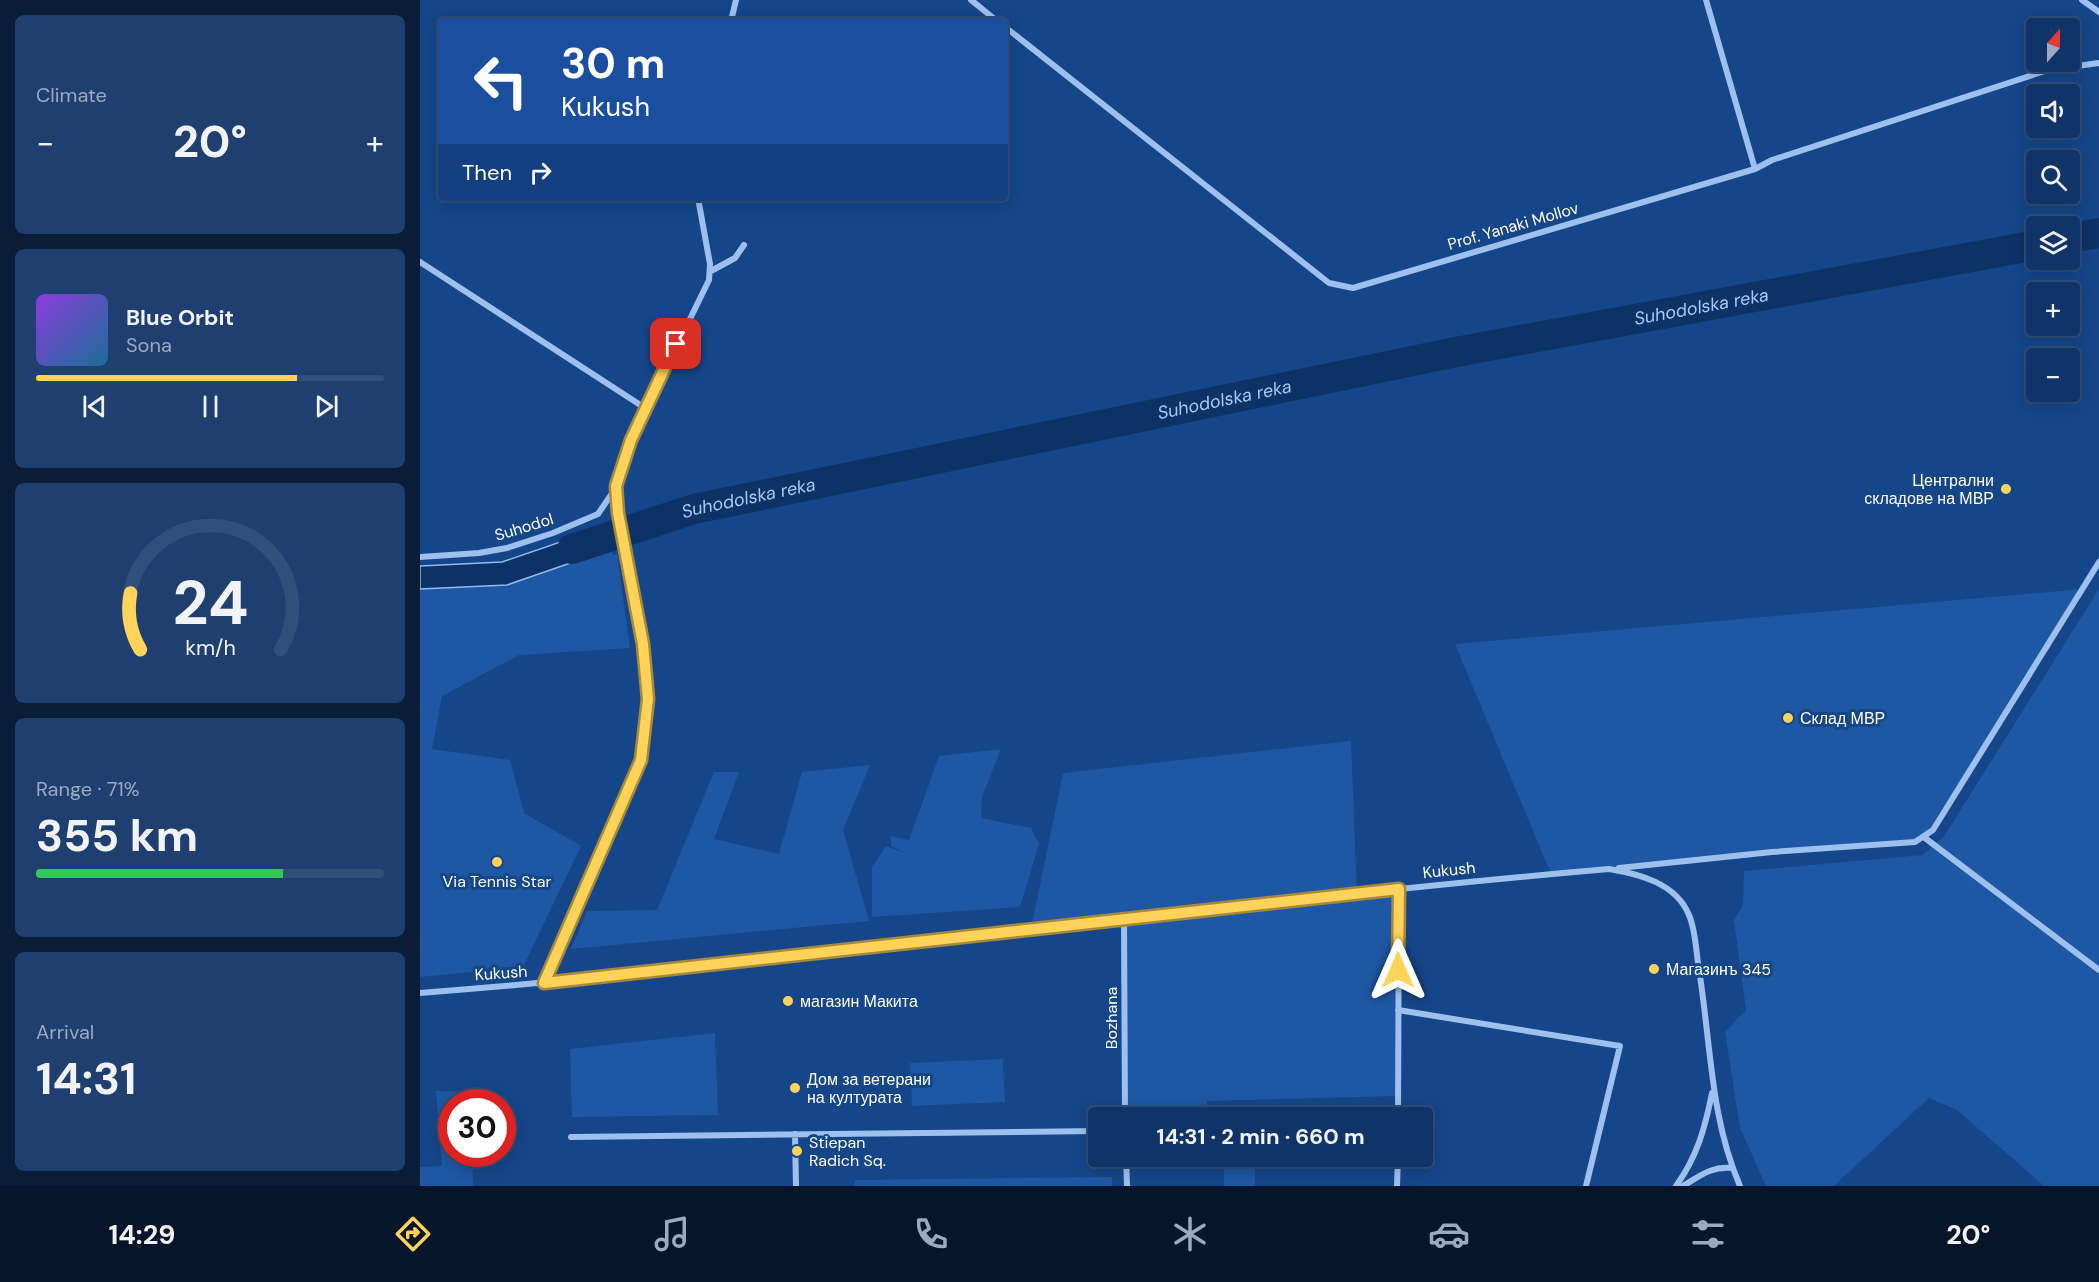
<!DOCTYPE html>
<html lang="en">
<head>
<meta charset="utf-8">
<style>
  :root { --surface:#103467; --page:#1e3f70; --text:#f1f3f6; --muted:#9caac0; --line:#304f7b; --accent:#ffd35a }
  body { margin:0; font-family:"DM Sans",sans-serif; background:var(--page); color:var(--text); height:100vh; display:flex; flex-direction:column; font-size:22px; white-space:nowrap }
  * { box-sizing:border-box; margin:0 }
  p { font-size:20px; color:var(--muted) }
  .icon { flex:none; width:33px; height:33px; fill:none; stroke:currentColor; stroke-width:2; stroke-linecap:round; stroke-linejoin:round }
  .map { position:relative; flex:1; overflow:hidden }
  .sheet { display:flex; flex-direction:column; gap:15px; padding:15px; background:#091d39; width:420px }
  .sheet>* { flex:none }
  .hud { position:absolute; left:18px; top:18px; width:570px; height:183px; border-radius:6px; box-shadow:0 3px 15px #0003,0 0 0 2px var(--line); background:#1a4fa0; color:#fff; overflow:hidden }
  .needle { width:39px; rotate:21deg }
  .buttons { position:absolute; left:1606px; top:18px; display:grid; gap:12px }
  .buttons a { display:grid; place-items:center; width:54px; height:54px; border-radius:6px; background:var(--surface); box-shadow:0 3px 15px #0003,0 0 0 2px var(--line); font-size:30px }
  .speed { position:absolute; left:18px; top:1089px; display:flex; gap:12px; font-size:30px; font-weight:700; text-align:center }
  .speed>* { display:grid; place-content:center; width:78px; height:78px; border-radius:50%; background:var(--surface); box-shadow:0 3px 15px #0003,0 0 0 2px var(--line); line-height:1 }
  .speed .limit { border:9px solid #d22; background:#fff; color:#111 }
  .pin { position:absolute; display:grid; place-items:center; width:51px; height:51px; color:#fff; margin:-26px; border-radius:12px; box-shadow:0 3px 9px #0006 }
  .me { position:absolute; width:66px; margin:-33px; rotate:0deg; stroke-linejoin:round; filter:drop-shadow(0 0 4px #0008) }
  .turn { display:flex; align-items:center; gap:21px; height:126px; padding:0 24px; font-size:27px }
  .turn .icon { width:78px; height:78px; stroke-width:2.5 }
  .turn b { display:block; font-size:42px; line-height:51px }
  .then { display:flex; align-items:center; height:57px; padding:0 24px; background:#0003; gap:12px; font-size:22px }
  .big { font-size:45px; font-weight:700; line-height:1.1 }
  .sheet .card { flex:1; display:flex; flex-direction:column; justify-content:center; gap:9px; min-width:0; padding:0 21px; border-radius:9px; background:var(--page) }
  .sheet .dial { align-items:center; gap:0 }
  .dial svg { height:156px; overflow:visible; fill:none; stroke:var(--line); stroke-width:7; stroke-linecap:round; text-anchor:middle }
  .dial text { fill:var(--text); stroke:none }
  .song { display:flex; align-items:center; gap:18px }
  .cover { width:72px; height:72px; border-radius:9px; background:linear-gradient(135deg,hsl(270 70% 55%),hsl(200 70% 35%)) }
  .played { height:6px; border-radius:3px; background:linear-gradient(90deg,var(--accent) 75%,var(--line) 75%) }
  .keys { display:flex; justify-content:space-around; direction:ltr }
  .heat { display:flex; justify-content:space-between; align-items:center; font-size:33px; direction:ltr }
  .charge { height:9px; border-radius:4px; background:linear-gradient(90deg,#34c759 71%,var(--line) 0) }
  .trip { position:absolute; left:668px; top:1107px; width:345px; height:60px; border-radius:6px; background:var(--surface); box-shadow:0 3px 15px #0003,0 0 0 2px var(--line); font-weight:700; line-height:60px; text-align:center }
  .menu { display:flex; height:96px; justify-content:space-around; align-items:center; background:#061529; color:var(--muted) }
  .menu .icon { width:42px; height:42px }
  .menu .current { color:var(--accent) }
  .menu b { font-size:27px; color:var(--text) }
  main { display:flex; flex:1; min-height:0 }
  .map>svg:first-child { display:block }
</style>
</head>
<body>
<main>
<section class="sheet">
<div class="card"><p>Climate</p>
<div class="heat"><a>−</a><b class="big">20°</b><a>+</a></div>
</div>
<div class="card">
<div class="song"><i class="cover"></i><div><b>Blue Orbit</b><p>Sona</p></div></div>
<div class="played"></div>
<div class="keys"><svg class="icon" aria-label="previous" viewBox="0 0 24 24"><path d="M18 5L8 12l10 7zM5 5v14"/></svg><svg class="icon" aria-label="pause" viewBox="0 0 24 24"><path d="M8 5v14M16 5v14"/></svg><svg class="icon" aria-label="next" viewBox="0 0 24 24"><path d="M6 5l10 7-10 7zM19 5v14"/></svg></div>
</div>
<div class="card dial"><svg viewBox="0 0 100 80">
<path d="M14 69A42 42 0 1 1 86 69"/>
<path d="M14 69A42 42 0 0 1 9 40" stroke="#ffd35a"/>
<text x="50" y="56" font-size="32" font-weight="700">24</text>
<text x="50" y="72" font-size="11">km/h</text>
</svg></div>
<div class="card"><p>Range · 71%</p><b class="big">355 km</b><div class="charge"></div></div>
<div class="card"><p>Arrival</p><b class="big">14:31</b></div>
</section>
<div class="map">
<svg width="1679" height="1186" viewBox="0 0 1679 1186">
  <rect width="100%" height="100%" fill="#154689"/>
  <path fill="#1e57a3" d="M 191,549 L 193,555 L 197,554 L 210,648 L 99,655 L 22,696 L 12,749 L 90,760 L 104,813 L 161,846 L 103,967 L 0,977 L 0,589 L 87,585 Z
    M 1662,589 L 1513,830 L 1495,842 L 1131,874 L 1035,644 Z
    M 1679,589 L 1679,1186 L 1624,1186 L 1537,1110 L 1509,1098 L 1414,1186 L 1346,1186 L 1320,1128 L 1305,1032 L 1326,1010 L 1314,920 L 1323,905 L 1324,871 L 1502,855 L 1523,838 Z
    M 931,741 L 937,893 L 979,889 L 978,1096 L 787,1101 L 787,1117 L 705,1117 L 704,920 L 611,929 L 643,773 Z
    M 581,749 L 562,797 L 561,818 L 611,828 L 619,844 L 600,907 L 452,917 L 452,867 L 466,846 L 485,853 L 471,846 L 471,836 L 489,840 L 519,756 Z
    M 450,765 L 423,830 L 449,921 L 151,949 L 167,911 L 237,910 L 294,772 L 319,772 L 294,839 L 359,854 L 382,772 Z
    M 295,1033 L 298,1115 L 152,1117 L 150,1049 Z
    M 583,1059 L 585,1102 L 492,1106 L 490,1063 Z
    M 16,1091 L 51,1092 L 51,1102 L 32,1102 L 32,1154 L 52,1154 L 53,1186 L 0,1186 L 0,1167 L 22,1166 Z
    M 804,1157 L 835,1157 L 835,1186 L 804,1186 Z
    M 692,1177 L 692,1186 L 435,1186 L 435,1180 Z"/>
  <path fill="#0d3266" stroke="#8fbbf2" stroke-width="1.5" d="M 187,526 L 191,549 L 87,585 L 0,589 L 0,566 L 82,562 Z"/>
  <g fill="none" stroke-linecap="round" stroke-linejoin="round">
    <g stroke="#0d3266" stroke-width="30">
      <path d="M 1650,238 L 1679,233"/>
      <path id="s1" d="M 152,549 L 274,509 L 1036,352 L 1617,245"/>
    </g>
    <path stroke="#9dc0ef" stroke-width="6" d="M 551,0 L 577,21
      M 1286,0 L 1335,169
      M 1662,0 L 1679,12
      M 311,21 L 316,0
      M 585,27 L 909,283 L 933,288 L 1335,169 L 1352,160 L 1628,70 L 1679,63
      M 0,262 L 225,408
      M 291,271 L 315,258 L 324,245
      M 0,557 L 59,553 L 87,548 L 133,533 L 178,514 L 195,489
      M 1505,838 L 1679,970
      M 1199,868 L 1352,852 L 1495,842 L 1513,830 L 1679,562
      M 704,919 L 705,1118
      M 124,983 L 221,760 L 228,699 L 223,644 L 198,513 L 196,485 L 211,440 L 289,280 L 290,264 L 278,198
      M 0,993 C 397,962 792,903 1189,869 C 1219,874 1256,883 1269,915 C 1276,931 1276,953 1279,970 C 1291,1043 1290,1117 1320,1186
      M 978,1010 L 1200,1046 L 1166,1186
      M 978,1118 L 979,889
      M 375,1134 L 376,1186
      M 151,1137 L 678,1131
      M 706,1156 L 707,1186
      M 977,1186 L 978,1156
      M 1256,1186 C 1277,1157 1285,1128 1292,1093
      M 1263,1186 C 1281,1175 1292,1166 1313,1168"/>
  </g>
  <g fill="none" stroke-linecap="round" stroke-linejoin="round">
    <g stroke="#a6893a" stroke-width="15">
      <path id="route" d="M 256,344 L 211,440 L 196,486 L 198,513 L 223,644 L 228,699 L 221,760 L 124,983 L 979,889 L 978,970"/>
    </g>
    <use href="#route" stroke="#ffd35a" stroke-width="10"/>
  </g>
  <g fill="#ffd35a" stroke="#154689" stroke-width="2">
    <circle cx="1586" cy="489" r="6"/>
    <circle cx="1368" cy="718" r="6"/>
    <circle cx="77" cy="862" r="6"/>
    <circle cx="1234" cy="969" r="6"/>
    <circle cx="368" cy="1001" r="6"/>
    <circle cx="375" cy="1088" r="6"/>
    <circle cx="377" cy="1151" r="6"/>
  </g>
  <g text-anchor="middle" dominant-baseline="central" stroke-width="6" stroke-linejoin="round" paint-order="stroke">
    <g font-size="16" fill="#fff" stroke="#154689">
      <text transform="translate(1093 226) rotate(-16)">Prof. Yanaki Mollov</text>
      <text transform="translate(104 527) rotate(-17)">Suhodol</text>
      <text transform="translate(1029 870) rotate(-6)">Kukush</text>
      <text transform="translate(81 973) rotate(-4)">Kukush</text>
      <text transform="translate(691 1018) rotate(-90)">Bozhana</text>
    </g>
    <g font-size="16" fill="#fff" stroke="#154689" text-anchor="start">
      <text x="1574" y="480" text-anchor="end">Централни<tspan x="1574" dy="18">складове на МВР</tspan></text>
      <text x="1380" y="718">Склад МВР</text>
      <text x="77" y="881" text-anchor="middle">Via Tennis Star</text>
      <text x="1246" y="969">Магазинъ 345</text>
      <text x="380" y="1001">магазин Макита</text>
      <text x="387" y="1079">Дом за ветерани<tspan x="387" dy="18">на културата</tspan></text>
      <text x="389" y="1142">Stiepan<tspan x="389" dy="18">Radich Sq.</tspan></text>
    </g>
    <g font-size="18" font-style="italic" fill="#a8caf6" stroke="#154689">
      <text stroke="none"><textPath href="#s1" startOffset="1156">Suhodolska reka</textPath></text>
      <text stroke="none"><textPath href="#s1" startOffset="670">Suhodolska reka</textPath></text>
      <text stroke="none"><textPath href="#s1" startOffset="184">Suhodolska reka</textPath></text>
    </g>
  </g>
</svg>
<div class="buttons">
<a><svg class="needle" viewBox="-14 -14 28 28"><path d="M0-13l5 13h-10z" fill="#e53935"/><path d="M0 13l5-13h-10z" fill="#9caac0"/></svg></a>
<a><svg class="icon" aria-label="sound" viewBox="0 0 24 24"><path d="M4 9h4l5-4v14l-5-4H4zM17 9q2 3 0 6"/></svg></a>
<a><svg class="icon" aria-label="search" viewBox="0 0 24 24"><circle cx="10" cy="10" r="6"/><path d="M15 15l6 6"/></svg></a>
<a><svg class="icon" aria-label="layers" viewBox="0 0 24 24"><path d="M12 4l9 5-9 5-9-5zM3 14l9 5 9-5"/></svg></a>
<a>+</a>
<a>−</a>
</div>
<div class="speed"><div class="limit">30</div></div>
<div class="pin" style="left:256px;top:344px;background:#d93025"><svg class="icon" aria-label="arrive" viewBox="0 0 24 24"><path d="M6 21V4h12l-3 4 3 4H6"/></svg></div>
<svg class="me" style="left:978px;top:970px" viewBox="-20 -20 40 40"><path d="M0-17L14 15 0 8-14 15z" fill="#ffd35a" stroke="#fff" stroke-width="4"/></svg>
<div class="trip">14:31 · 2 min · 660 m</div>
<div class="hud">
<div class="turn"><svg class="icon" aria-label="left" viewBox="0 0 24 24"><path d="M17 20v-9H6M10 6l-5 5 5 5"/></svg><div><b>30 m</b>Kukush</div></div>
<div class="then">Then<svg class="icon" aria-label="right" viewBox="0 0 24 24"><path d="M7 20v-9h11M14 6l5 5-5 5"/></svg></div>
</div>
</div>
</main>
<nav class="menu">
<b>14:29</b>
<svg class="icon current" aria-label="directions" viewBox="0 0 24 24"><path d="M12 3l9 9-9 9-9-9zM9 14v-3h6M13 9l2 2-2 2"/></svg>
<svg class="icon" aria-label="music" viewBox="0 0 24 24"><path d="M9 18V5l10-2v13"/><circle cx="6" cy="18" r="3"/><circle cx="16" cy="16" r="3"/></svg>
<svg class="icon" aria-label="phone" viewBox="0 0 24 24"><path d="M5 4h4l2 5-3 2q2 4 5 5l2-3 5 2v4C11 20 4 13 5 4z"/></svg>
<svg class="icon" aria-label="climate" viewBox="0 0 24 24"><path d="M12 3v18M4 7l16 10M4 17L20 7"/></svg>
<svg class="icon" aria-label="car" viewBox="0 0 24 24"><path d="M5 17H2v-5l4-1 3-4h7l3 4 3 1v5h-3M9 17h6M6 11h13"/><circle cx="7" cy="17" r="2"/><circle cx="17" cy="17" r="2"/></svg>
<svg class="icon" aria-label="filters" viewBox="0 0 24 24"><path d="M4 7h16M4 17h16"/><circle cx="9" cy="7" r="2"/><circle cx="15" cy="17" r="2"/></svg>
<b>20°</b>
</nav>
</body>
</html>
